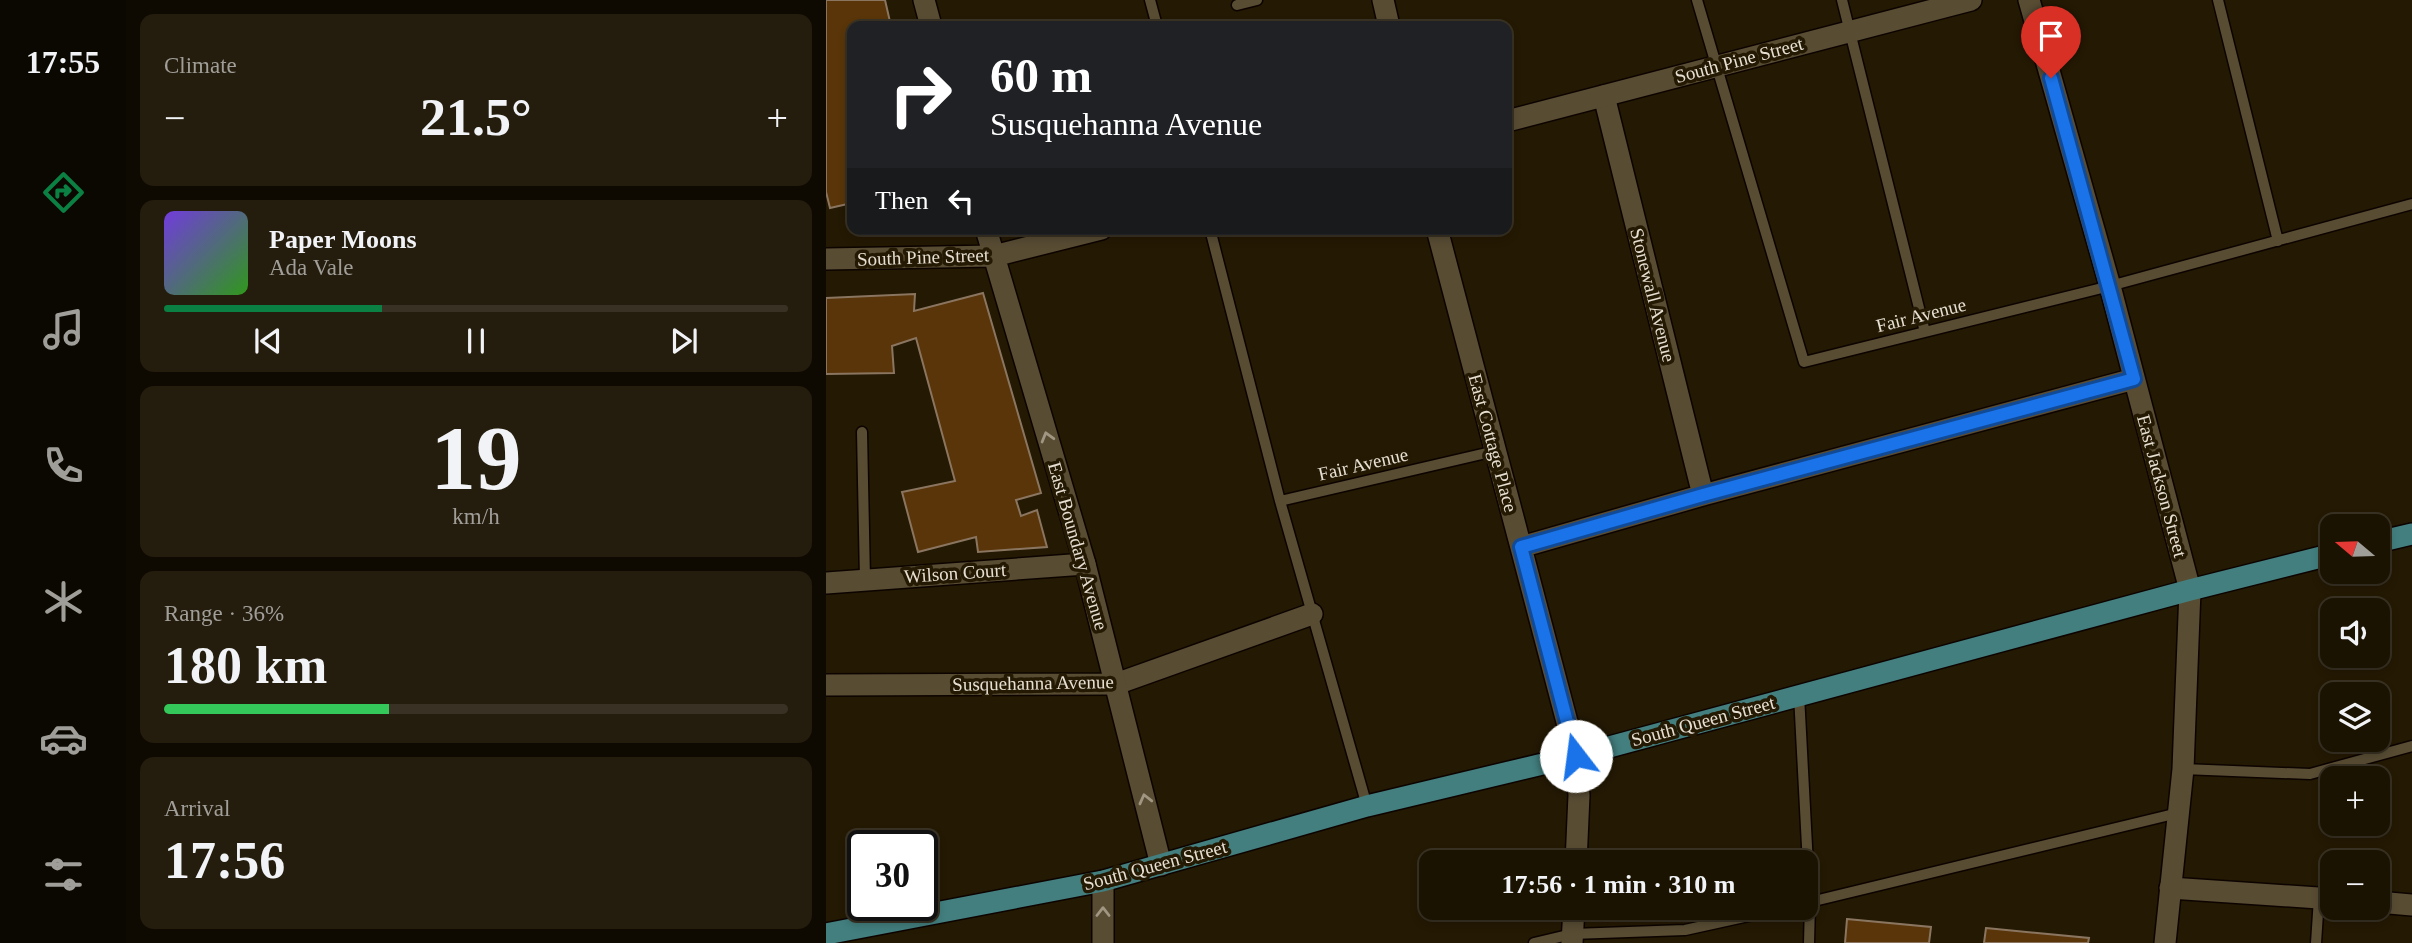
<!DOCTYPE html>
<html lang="en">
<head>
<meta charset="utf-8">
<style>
  :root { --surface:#1b1302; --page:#241c0c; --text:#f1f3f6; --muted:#a09e99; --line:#393224; --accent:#0b8043 }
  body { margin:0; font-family:"Times New Roman",serif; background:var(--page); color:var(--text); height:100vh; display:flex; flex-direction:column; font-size:26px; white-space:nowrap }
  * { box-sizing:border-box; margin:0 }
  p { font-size:23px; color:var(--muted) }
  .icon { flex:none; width:38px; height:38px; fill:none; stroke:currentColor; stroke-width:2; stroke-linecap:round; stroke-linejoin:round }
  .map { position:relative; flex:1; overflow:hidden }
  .drawer { display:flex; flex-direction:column; gap:14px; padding:14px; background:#0f0a01; width:700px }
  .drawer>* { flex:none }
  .top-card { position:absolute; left:21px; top:21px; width:665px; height:214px; border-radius:14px; box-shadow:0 4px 10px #0003,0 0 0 2px var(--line); background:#202124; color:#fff; overflow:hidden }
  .needle { width:46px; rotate:289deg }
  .tools { position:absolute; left:1494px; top:514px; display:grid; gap:14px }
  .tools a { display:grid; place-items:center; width:70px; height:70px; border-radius:14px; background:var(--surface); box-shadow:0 4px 10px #0003,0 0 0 2px var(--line); font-size:35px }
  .speed { position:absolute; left:21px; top:830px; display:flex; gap:14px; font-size:35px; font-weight:700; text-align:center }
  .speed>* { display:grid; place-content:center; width:91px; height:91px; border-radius:50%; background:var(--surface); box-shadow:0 4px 10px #0003,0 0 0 2px var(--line); line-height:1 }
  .speed .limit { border:4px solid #111; border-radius:10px; background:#fff; color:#111 }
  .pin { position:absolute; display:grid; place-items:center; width:60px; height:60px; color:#fff; margin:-72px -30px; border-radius:50% 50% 50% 0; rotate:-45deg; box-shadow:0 0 7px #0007 }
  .pin .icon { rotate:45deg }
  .me { position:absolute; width:77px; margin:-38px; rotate:345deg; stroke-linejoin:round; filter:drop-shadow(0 0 5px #0008) }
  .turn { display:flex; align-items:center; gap:24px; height:147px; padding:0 28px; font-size:32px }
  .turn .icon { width:91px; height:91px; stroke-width:2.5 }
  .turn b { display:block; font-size:49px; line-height:60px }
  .then { display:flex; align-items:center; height:66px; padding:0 28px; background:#0003; gap:14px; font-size:26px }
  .big { font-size:52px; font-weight:700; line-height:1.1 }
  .drawer .card { flex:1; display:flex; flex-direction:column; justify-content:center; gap:10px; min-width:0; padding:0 24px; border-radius:14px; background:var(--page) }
  .drawer .dial { align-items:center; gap:0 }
  .dial b { font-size:91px; line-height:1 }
  .song { display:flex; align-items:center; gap:21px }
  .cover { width:84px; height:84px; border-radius:10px; background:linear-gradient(135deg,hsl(260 70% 55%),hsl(110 70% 35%)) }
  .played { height:7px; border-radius:4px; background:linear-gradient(90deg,var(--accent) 35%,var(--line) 35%) }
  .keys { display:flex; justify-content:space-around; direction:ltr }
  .heat { display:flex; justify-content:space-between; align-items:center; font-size:38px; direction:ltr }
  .charge { height:10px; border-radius:5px; background:linear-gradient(90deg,#34c759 36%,var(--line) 0) }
  .trip { position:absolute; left:593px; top:850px; width:399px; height:70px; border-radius:14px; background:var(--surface); box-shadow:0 4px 10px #0003,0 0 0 2px var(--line); font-weight:700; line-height:70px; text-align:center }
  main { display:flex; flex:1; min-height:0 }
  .dock { display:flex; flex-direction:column; width:126px; justify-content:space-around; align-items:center; background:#0b0801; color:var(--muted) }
  .dock .icon { width:49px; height:49px }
  .dock .on { color:var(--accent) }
  .dock b { font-size:32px; color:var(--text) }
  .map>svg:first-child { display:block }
</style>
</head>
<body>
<main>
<nav class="dock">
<b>17:55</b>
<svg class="icon on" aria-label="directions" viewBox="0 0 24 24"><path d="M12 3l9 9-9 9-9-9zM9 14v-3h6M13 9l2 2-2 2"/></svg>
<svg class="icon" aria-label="music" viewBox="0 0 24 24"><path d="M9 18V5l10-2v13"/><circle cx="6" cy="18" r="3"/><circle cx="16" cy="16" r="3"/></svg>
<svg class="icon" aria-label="phone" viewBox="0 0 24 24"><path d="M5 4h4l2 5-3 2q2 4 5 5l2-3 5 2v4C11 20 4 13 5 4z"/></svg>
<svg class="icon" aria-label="climate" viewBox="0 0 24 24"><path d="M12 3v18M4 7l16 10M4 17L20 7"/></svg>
<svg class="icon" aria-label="car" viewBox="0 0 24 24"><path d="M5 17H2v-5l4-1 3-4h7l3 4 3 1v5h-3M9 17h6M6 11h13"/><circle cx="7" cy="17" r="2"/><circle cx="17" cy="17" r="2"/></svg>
<svg class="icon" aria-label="filters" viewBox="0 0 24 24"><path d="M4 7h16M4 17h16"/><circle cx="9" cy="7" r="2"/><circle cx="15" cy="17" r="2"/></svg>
</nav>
<section class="drawer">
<div class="card"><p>Climate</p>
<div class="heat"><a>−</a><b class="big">21.5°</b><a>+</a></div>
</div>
<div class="card">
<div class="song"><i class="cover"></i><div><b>Paper Moons</b><p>Ada Vale</p></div></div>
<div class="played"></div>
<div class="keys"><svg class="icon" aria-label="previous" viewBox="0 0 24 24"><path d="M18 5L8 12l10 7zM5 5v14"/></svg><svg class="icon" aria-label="pause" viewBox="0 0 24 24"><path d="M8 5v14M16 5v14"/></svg><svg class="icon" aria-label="next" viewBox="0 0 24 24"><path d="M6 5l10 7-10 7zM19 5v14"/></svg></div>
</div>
<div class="card dial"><b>19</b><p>km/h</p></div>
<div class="card"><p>Range · 36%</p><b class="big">180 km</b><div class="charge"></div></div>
<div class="card"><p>Arrival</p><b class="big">17:56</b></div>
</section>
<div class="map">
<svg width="1586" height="943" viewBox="0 0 1586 943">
  <rect width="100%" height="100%" fill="#241903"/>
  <path fill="#593509" stroke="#8a7560" stroke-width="2" d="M 0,0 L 59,0 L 65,26 L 26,26 L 26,203 L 4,208 L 0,192 Z
    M 157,293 L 215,493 L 190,500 L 195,516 L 211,510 L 221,547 L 152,552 L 150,537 L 92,552 L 76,492 L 129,481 L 90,338 L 66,346 L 68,373 L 0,374 L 0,298 L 89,294 L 88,311 Z
    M 1021,919 L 1105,927 L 1103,943 L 1019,943 Z
    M 1160,928 L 1263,938 L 1262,943 L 1158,943 Z"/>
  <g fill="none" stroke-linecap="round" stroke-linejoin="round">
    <g stroke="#0d0400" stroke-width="13">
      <path id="lane" d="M 324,0 L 331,26
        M 871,0 L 978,362 L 1284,286 L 1586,204
        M 1016,0 L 1099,332
        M 1392,0 L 1452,241
        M 411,5 L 431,0
        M 384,229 L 454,501 L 541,806
        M 36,432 L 39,580
        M 454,501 L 669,451
        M 973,695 L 984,903 L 983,943
        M 1357,769 L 1484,774 L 1586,746
        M 980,903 L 1352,813
        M 708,943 L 746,934 L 859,930 L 959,908
        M 1490,943 L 1493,898"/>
    </g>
    <g stroke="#0d0400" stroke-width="24">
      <path id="street" d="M 557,0 L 563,26
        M 1203,0 L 1284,286 L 1364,590
        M 778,96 L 877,495
        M 611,229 L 750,756 L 753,795 L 750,863
        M 695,547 L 877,495 L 1308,379
        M 0,583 L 259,564
        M 0,685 L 290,684 L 486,614
        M 1344,888 L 1507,899
        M 1552,902 L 1586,905
        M 277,943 L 277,881
        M 746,943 L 748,908"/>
    </g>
    <g stroke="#0d0400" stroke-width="24">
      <path id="secondary" d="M 98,0 L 105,26
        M 681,121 L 1145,0
        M 160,229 L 259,564 L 335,865
        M 0,259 L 168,256 L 275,229
        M 1339,943 L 1357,769 L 1364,590"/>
    </g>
    <g stroke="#0d0400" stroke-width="24">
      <path id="primary" d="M 1552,542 L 1586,534
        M 0,934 L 277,881 L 541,806 L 750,756 L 1364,590 L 1507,554"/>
    </g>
    <use href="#lane" stroke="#584c33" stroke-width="10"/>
    <use href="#street" stroke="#584c33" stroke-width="21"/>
    <use href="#secondary" stroke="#584c33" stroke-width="21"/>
    <use href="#primary" stroke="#437f7f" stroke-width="21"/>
  </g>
  <defs><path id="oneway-chevron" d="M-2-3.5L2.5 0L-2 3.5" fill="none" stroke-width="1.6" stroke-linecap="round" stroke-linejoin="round" transform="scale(1.75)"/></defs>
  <g stroke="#a09682">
    <use href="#oneway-chevron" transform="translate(221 437) rotate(-106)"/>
    <use href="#oneway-chevron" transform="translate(319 799) rotate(-104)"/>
    <use href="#oneway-chevron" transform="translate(277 912) rotate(-90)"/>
  </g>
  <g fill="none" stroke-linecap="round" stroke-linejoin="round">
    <g stroke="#114b97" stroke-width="18">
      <path id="route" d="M 750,756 L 695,547 L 877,495 L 1308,379 L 1225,78"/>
    </g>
    <use href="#route" stroke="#1a73e8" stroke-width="12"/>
  </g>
  <g text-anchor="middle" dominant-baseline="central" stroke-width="7" stroke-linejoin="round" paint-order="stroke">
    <g font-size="19" fill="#e7dfd2" stroke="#241903">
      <text transform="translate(913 60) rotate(-15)">South Pine Street</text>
      <text transform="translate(97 257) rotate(-2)">South Pine Street</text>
      <text transform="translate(827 295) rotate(76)">Stonewall Avenue</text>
      <text transform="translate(1095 315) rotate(-14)">Fair Avenue</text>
      <text transform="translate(667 443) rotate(75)">East Cottage Place</text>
      <text transform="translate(537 464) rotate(-13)">Fair Avenue</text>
      <text transform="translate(1336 486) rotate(75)">East Jackson Street</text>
      <text transform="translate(252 546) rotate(74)">East Boundary Avenue</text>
      <text transform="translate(129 573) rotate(-4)">Wilson Court</text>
      <text transform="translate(207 683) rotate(-1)">Susquehanna Avenue</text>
      <text transform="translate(877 721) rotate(-15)">South Queen Street</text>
      <text transform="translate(329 865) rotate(-15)">South Queen Street</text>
    </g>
  </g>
</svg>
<div class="tools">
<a><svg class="needle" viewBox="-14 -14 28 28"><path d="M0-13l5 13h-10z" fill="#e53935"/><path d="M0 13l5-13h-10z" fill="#a09e99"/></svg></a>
<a><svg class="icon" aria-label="sound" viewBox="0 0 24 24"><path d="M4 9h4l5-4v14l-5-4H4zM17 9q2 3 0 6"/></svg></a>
<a><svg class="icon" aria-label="layers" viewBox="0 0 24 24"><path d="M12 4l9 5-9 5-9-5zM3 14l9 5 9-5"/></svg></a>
<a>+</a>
<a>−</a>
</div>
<div class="speed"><div class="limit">30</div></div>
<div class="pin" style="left:1225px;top:78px;background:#d93025"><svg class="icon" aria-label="arrive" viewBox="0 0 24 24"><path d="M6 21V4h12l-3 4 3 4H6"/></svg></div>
<svg class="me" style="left:750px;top:756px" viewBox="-20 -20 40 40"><circle r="19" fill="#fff"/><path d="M0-13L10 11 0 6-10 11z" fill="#1a73e8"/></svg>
<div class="trip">17:56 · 1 min · 310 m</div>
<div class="top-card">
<div class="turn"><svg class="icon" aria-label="right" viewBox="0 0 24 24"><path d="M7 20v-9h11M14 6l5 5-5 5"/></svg><div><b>60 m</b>Susquehanna Avenue</div></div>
<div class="then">Then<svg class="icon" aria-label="left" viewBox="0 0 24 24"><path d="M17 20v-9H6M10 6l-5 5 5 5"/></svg></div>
</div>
</div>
</main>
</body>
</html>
